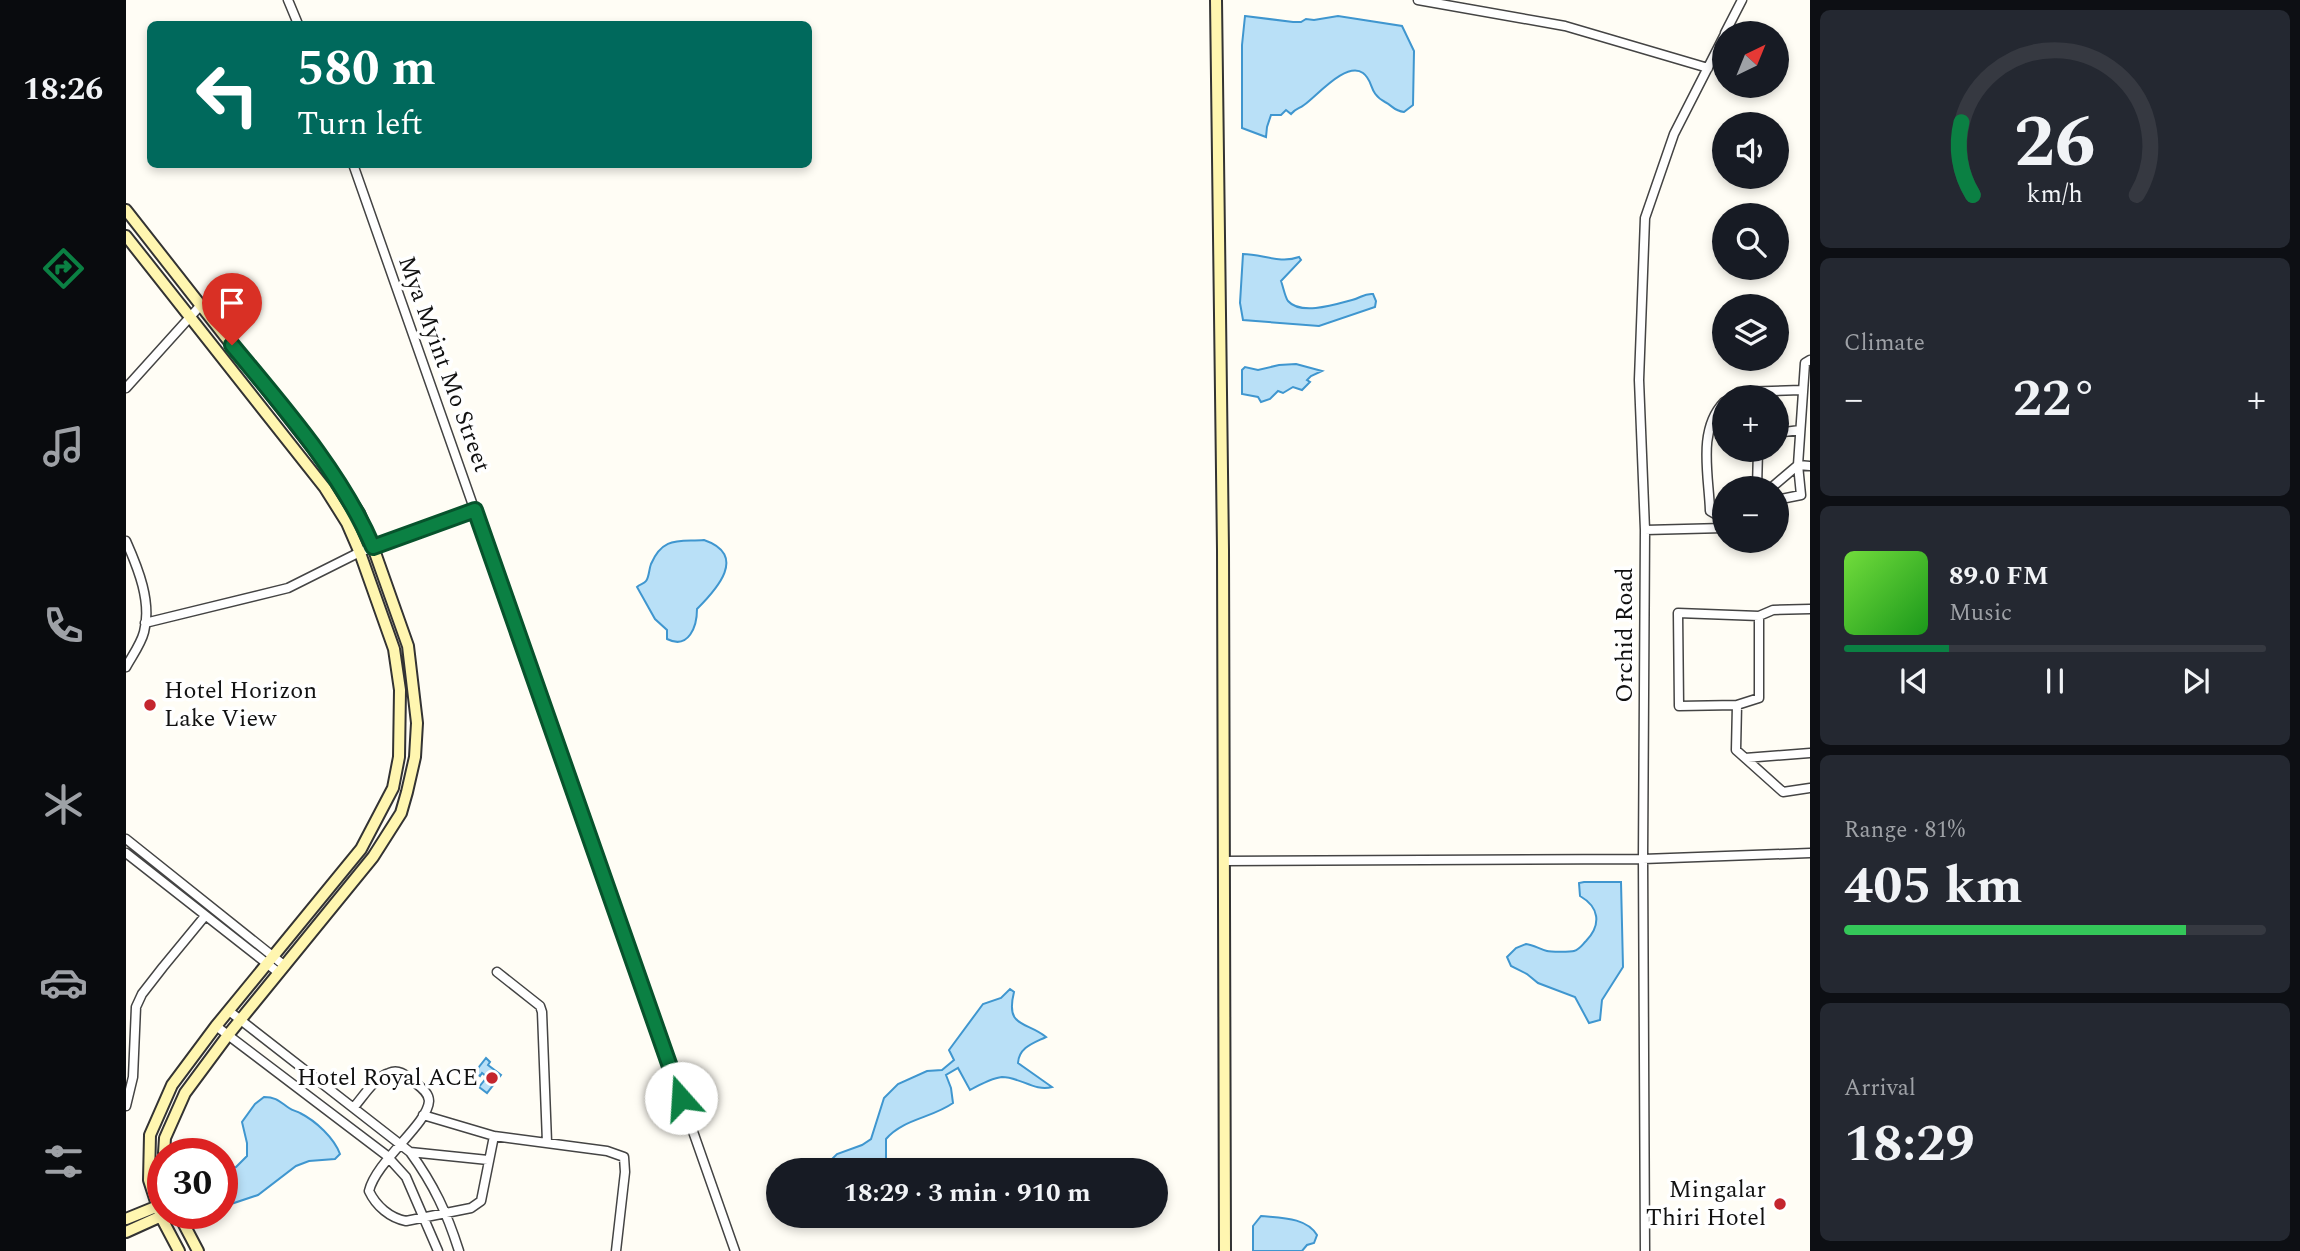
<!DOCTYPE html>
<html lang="en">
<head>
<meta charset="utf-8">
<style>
  :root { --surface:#171b24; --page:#242831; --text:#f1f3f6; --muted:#9ea1a6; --line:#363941; --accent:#0b8043 }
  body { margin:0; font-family:Spectral,serif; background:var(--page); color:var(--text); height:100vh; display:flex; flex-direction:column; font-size:26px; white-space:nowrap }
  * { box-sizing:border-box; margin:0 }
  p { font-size:23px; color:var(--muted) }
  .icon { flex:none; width:38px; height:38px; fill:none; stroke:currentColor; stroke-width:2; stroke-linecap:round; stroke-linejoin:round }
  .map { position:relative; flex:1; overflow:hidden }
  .details { display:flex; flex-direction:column; gap:10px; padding:10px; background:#0d0f14; width:490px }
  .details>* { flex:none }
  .hud { position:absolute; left:21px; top:21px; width:665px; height:147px; border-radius:10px; box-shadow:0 4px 10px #0003; background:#00695c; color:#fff; overflow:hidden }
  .needle { width:46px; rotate:43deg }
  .controls { position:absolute; left:1586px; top:21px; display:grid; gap:14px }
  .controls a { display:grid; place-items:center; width:77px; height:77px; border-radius:50%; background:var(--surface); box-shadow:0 4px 10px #0003; font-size:35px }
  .speed { position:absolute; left:21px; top:1138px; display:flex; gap:14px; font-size:35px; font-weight:700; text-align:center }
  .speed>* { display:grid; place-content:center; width:91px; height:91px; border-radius:50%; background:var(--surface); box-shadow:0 4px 10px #0003; line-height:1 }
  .speed .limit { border:10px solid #d22; background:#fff; color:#111 }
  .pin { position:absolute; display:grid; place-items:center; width:60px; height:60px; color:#fff; margin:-72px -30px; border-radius:50% 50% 50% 0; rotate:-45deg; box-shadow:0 0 7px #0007 }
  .pin .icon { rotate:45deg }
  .me { position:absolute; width:77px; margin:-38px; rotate:341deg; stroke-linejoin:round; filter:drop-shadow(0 0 5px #0008) }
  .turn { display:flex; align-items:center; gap:24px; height:147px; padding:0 35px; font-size:32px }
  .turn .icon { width:91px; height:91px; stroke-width:2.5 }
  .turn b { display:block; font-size:49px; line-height:60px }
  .big { font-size:52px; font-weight:700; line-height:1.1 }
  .details .tile { flex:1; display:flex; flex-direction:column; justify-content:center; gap:10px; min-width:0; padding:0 24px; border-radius:10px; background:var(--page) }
  .details .dial { align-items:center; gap:0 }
  .dial svg { height:182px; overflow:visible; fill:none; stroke:var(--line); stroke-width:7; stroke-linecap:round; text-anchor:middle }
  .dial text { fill:var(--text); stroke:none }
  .song { display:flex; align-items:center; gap:21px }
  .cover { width:84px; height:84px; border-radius:10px; background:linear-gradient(135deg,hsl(100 70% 55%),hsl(120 70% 35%)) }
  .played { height:7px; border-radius:4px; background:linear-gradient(90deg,var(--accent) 25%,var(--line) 25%) }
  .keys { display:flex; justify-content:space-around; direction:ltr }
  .heat { display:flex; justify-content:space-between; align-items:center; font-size:38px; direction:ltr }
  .charge { height:10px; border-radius:5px; background:linear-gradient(90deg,#34c759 81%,var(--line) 0) }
  .trip { position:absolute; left:640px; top:1158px; width:402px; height:70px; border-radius:35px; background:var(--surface); box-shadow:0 4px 10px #0003; font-weight:700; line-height:70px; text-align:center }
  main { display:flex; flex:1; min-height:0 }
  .tab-bar { display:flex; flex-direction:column; width:126px; justify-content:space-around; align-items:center; background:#090b0e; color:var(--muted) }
  .tab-bar .icon { width:49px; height:49px }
  .tab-bar .on { color:var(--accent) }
  .tab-bar b { font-size:32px; color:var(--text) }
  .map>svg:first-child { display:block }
</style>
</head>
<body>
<main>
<nav class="tab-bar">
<b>18:26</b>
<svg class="icon on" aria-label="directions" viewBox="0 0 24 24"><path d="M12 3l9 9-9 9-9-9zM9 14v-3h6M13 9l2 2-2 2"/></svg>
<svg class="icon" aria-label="music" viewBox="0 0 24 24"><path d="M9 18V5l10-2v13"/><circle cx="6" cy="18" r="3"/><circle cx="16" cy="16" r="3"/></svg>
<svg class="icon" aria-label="phone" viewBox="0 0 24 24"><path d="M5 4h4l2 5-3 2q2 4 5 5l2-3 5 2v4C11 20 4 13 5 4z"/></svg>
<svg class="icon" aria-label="climate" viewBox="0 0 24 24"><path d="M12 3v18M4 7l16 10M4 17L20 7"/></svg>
<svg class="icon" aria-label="car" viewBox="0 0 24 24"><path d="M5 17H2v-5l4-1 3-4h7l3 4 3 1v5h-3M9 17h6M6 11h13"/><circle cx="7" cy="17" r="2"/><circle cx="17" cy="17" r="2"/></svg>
<svg class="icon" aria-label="filters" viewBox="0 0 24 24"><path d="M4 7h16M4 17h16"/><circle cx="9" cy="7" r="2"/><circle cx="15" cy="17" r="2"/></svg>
</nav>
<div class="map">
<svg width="1684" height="1251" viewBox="0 0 1684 1251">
  <rect width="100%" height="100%" fill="#fffdf5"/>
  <path fill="#b9e0f7" stroke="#3f96cf" stroke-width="2" d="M 1119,16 L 1167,22 L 1175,22 L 1180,19 L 1188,20 L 1212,16 L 1276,26 L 1288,51 L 1287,105 L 1278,112 C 1268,111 1267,106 1259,102 C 1242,93 1248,81 1237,73 C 1220,61 1191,96 1178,105 C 1173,109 1170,108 1165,114 L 1160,110 L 1155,115 L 1145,115 L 1141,127 L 1140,137 L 1116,128 L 1116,45 Z
    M 1117,254 C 1136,254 1154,264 1173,257 L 1175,260 L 1155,281 C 1157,286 1159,297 1162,301 C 1175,316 1211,304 1226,300 C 1235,298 1238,293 1247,294 L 1250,301 L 1249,307 L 1193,326 L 1117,320 L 1114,303 Z
    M 1170,364 L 1196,371 L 1185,376 L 1181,380 L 1184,382 L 1176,390 L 1167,387 L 1157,393 L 1152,391 L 1144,399 L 1135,402 L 1132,397 L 1116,394 L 1116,370 L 1119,367 L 1132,370 L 1153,365 Z
    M 578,540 C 622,555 591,589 571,609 C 571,626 563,650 541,639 L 541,630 L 529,619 L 511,587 C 514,584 518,584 520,581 C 523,578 523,569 525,564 C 537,536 553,542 578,540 Z
    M 1458,882 L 1495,882 L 1497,967 L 1476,1000 L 1474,1020 L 1463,1023 L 1449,997 L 1412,983 L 1401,974 L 1385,966 L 1381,957 L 1390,948 L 1400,944 C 1408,945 1413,949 1421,951 C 1424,952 1445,952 1448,951 C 1454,949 1456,945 1460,941 C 1476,924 1473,907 1454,896 L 1453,883 Z
    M 884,989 L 888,992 C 879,1028 900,1021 920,1037 C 908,1043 893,1047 892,1063 L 926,1087 C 909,1092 894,1077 876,1077 C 866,1078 853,1085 844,1090 L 832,1068 L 820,1075 L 825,1088 L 827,1103 C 806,1118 777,1119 760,1139 L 760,1171 L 694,1171 L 711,1154 L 736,1145 L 745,1139 L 758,1098 L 772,1084 L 801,1071 L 816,1070 L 828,1060 L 823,1050 L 857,1004 L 875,998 Z
    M 360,1058 L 364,1062 L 362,1065 L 375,1075 L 361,1093 L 353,1087 L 361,1077 L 356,1073 L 354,1076 L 349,1072 Z
    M 138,1097 C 151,1097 154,1102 163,1108 C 167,1111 171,1111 174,1113 C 190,1121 208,1138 214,1154 L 209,1159 L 183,1161 L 170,1166 L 132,1195 L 96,1207 L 96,1171 L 110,1167 L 121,1156 L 121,1143 L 116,1122 L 129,1104 Z
    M 1135,1216 C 1154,1218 1180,1217 1191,1235 L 1188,1243 L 1181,1245 L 1176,1251 L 1127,1251 L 1127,1226 Z"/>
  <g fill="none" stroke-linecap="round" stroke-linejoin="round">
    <g stroke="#444" stroke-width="11">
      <path id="street" d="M 162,0 L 172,24
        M 1292,0 L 1439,26 L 1582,68
        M 1599,33 L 1616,0
        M 227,164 L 609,1251
        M 1684,360 L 1679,363 L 1672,465 L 1684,466
        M 0,388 L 74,306
        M 1605,397 L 1613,392 L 1675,390
        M 1598,402 C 1571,430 1583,476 1584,511 L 1598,519
        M 1650,433 L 1674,430
        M 1631,488 L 1632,450
        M 1645,488 L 1672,465
        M 1650,500 L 1675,495 L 1672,465
        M 1519,530 L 1598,528
        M 0,541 C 12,568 26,602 18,632 C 15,644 6,656 0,667
        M 1684,609 L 1647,610 L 1633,616 L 1552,613 L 1553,706 L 1611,705 L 1610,750 L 1619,758 L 1684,753
        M 19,623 L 162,588 L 234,552 L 349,510
        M 1611,705 L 1633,698 L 1633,616
        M 1619,758 L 1657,792 L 1684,788
        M 0,839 L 159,966
        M 0,853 L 153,973
        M 1098,861 L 1517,859 L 1684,853
        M 371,972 L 414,1006 L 416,1012 L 421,1142
        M 103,1011 L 284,1152 C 308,1185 321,1213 333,1251
        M 90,1026 L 260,1155 L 280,1177 L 312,1251
        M 0,1106 L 7,1077 L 10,1007 L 16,994 L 37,967 L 79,916
        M 228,1107 C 237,1097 249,1077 263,1073 C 272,1069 279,1074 287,1081 C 293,1086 303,1092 303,1101 C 302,1124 250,1161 243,1191 C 250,1206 264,1218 280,1221 L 345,1208 L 355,1201 L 368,1136
        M 297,1115 L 368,1136 L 481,1151 L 498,1157 L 499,1172 L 490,1251
        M 284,1152 L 362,1160
        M 1519,1251 L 1517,859 L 1519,530 L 1513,380 L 1519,218 L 1548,134 L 1598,36"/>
    </g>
    <g stroke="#333" stroke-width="14">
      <path id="secondary" d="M 1090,0 L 1097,550 L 1099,1251
        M 0,210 L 210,478 L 233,513 L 247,547 L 282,646 L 291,723 L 289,757 L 281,792 L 275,813 L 247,857 L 102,1035 L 59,1093 L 39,1138 L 38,1153
        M 0,236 L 199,488 L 221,523 L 234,553 L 268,649 L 274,690 L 273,757 L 267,788 L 235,849 L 90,1026 L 46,1085 L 24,1135 L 23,1180 L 35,1217 L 53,1251
        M 52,1213 L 72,1251
        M 0,1219 L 37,1204
        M 0,1232 L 42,1213"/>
    </g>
    <use href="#street" stroke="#fff" stroke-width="8"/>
    <use href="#secondary" stroke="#fff6b0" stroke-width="10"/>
  </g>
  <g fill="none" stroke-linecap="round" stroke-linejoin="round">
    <g stroke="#07532c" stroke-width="18">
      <path id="route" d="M 106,345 C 158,408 215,472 247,547 L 349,510 L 555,1098"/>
    </g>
    <use href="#route" stroke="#0b8043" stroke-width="12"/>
  </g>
  <g fill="#c4262e" stroke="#fff" stroke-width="2.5">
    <circle cx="24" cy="705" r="7"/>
    <circle cx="366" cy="1078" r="7"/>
    <circle cx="1654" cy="1204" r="7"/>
  </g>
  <g text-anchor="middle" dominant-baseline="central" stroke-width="7" stroke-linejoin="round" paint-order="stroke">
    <g font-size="24" fill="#111" stroke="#fff">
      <text transform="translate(318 364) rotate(70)">Mya Myint Mo Street</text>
      <text transform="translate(1499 635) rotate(-90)">Orchid Road</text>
    </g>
    <g font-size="24" fill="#111" stroke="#fff" text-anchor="end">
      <text x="38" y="691" text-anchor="start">Hotel Horizon<tspan x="38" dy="28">Lake View</tspan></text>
      <text x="352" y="1078">Hotel Royal ACE</text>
      <text x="1640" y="1190">Mingalar<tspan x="1640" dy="28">Thiri Hotel</tspan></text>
    </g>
  </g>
</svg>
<div class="controls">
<a><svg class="needle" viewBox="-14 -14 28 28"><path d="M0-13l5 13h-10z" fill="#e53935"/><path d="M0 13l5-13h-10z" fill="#9ea1a6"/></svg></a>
<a><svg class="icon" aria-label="sound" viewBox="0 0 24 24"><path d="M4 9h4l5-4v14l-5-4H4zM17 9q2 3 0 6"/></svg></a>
<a><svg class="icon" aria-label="search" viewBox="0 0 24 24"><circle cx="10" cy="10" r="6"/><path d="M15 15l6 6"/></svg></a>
<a><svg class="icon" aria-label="layers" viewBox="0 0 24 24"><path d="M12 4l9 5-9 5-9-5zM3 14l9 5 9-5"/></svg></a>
<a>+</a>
<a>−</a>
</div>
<div class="speed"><div class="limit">30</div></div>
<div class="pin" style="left:106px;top:345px;background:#d93025"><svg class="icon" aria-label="arrive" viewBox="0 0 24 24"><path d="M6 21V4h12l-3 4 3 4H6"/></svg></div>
<svg class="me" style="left:555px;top:1098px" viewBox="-20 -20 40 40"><circle r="19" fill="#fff"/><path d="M0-13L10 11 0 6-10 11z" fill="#0b8043"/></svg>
<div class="trip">18:29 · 3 min · 910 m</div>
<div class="hud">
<div class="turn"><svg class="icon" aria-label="left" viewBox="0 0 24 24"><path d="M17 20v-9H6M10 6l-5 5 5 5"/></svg><div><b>580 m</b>Turn left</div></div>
</div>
</div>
<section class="details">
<div class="tile dial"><svg viewBox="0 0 100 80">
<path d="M14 69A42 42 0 1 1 86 69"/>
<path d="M14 69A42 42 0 0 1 9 37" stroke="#0b8043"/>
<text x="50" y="56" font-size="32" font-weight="700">26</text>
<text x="50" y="72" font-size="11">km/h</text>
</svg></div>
<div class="tile"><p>Climate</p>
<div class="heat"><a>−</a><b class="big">22°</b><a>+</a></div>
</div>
<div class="tile">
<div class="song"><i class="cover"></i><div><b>89.0 FM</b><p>Music</p></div></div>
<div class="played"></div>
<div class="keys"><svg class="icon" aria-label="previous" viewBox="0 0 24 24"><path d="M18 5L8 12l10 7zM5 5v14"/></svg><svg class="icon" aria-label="pause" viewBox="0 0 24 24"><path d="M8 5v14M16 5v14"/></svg><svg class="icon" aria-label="next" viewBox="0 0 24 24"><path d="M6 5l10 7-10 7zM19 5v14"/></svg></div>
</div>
<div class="tile"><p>Range · 81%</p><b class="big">405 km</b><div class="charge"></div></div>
<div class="tile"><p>Arrival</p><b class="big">18:29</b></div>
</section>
</main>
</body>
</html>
